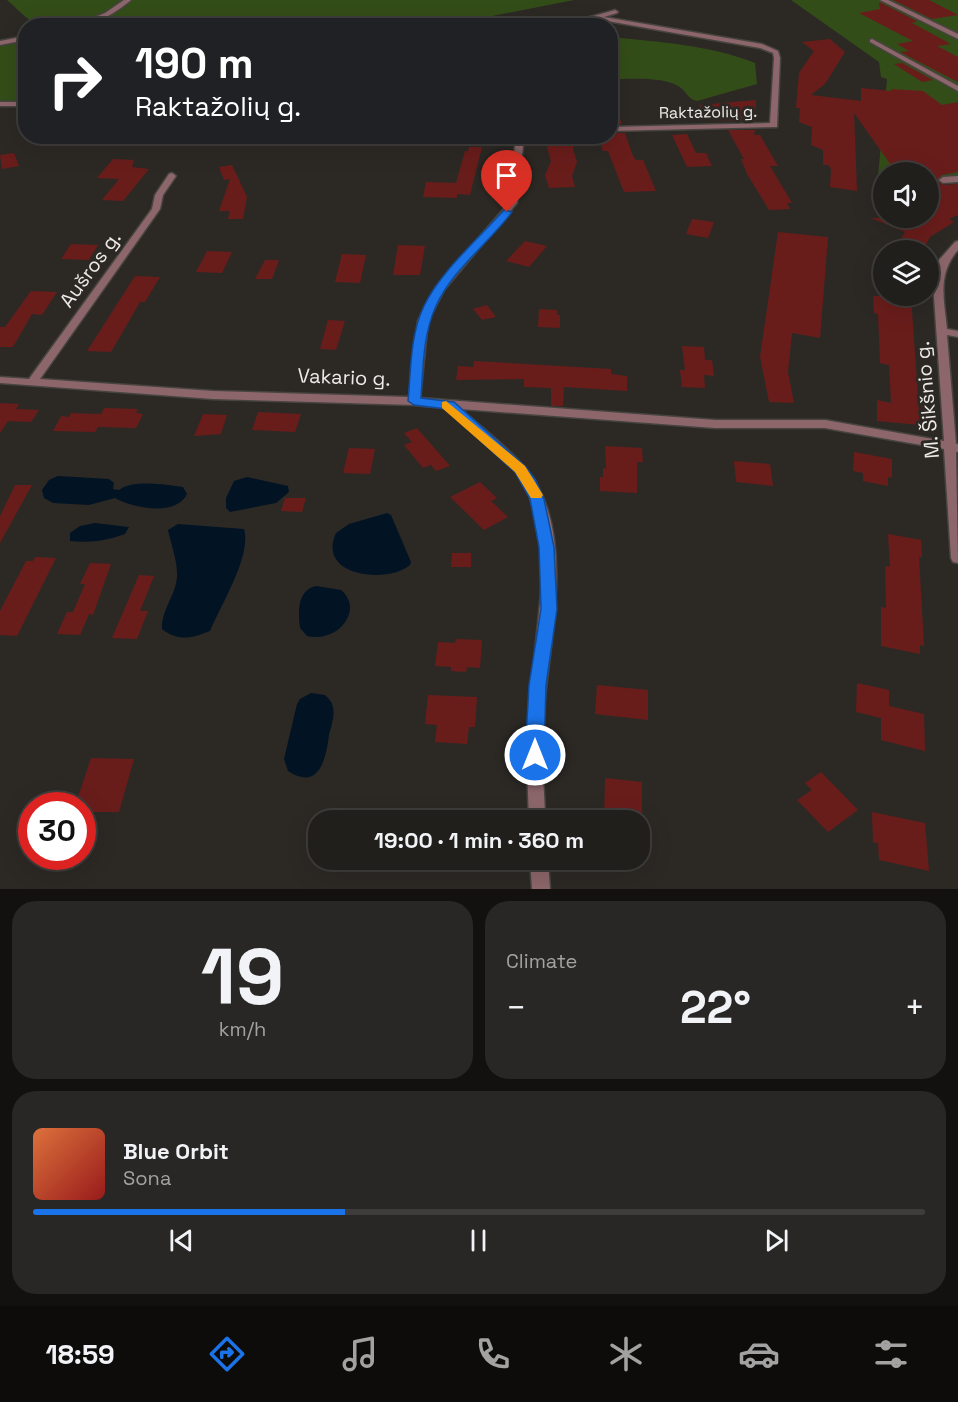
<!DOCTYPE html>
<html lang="en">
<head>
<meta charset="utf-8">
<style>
  :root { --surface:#211f1c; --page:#292725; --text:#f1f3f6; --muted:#a2a2a3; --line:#3e3d3b; --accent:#1a73e8 }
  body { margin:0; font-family:"Space Grotesk",sans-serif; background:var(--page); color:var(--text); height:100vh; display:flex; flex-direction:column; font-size:22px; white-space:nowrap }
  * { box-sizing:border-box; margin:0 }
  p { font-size:20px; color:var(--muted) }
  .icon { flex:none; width:33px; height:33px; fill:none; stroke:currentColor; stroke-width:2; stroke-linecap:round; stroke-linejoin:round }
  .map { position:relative; height:889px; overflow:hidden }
  .side { display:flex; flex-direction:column; gap:12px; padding:12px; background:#12110f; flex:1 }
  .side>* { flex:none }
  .guide { position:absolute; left:18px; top:18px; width:600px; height:126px; border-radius:24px; box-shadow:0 6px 24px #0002,0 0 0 2px var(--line); background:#202124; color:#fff; overflow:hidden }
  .tools { position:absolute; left:873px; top:162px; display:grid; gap:12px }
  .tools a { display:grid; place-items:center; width:66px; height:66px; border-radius:50%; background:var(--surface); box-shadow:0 6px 24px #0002,0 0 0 2px var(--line); font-size:30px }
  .speed { position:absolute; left:18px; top:792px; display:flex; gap:12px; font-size:30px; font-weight:700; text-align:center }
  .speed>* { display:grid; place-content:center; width:78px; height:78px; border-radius:50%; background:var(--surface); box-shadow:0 6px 24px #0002,0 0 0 2px var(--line); line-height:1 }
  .speed .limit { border:9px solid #d22; background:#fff; color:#111 }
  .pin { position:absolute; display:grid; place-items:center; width:51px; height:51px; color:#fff; margin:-62px -26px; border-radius:50% 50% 50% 0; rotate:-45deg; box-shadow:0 0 6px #0007 }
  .pin .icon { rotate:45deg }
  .me { position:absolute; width:66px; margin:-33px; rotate:0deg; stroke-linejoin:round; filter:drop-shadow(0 0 4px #0008) }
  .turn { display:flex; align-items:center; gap:21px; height:126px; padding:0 18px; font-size:27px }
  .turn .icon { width:78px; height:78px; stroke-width:2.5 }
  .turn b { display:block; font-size:42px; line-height:51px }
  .big { font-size:45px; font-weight:600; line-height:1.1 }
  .side .tile { flex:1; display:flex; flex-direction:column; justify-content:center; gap:9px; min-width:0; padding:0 21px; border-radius:24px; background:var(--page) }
  .side .dial { align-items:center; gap:0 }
  .dial b { font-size:78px; line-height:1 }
  .song { display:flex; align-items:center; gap:18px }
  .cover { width:72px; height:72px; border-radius:9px; background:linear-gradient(135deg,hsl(20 70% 55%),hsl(0 70% 35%)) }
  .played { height:6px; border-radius:3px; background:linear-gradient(90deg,var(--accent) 35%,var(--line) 35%) }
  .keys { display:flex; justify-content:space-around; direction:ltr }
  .heat { display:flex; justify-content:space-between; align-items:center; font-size:33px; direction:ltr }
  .side .tiles { flex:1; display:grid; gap:12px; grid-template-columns:1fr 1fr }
  .tile:last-child { grid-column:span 2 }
  .trip { position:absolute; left:308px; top:810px; width:342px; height:60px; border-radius:24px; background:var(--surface); box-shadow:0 6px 24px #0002,0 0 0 2px var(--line); font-weight:600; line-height:60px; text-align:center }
  .tabs { display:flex; height:96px; justify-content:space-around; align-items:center; background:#0d0c0b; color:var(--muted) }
  .tabs .icon { width:42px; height:42px }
  .tabs .active { color:var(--accent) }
  .tabs b { font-size:27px; color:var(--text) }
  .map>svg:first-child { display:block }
</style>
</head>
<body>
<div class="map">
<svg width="958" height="889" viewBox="0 0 958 889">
  <rect width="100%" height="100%" fill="#2c2925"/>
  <path fill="#334d18" d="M 7,0 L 124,0 C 103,17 67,33 40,25 C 29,23 16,7 7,0 Z
    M 131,0 L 574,0 L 447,25 L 84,26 Z
    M 791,0 L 958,0 L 958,181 L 929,183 L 928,172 L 884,172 L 883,186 L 877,187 L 887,79 L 881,77 L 879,62 Z
    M 611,37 C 659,42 710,45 755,63 L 757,84 L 697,101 C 687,99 686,90 678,86 C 662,77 637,79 619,79 L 611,88 Z
    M 25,39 L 25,101 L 0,102 L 0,44 Z"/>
  <path fill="#021324" d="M 58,476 L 109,479 L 114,483 L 113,489 L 119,490 C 134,479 166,485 183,487 L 187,494 C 176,517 133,508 115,498 L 89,505 L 53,503 L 44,498 L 42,490 L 49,480 Z
    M 247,477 L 288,486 L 289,492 L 276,503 L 230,512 L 226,508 L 226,498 L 234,481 Z
    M 387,513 L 391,515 L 411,562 L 410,565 C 388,584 316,577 336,533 L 349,524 Z
    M 95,523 L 129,527 L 125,534 C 106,541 90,543 70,541 L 70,533 L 80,526 Z
    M 178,524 L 244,529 C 252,555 221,605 210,631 C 192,638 179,642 162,629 C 161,609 178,593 177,573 C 177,560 171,544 168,530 Z
    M 316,586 L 341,590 C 364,609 339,643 307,636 L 300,628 C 298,613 297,590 316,586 Z
    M 311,693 L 325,695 C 329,699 332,702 333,707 C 335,716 331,727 329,735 C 326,757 320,792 288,771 L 284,759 L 297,704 L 300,699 Z"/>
  <path fill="#691d1b" d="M 893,0 L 929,0 L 958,15 L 932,19 Z
    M 879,2 L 917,21 L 912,23 L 951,44 L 937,46 L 958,57 L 958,82 L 900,52 L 909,51 L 897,44 L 913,41 L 859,13 L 880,9 Z
    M 830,39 L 845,52 L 825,84 L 811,95 L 861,101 L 861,88 L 891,91 L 891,89 L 923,91 L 942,105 L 958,102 L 958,172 L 942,175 L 937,180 L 943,185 L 958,184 L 958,215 L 949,219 L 954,222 L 930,237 L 923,250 L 895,250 L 905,232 L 871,218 L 928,218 L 928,172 L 896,172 L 854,113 L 857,191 L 830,187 L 831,170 L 829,165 L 823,165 L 823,150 L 811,145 L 812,127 L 799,122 L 800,108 L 796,108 L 799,73 L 814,51 L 802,42 Z
    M 902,63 L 933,80 L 922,82 L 894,64 Z
    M 612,98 L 622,124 L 610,125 Z
    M 756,100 L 755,121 L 706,120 L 699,105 Z
    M 728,130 L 755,130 L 754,135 L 760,135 L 778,166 L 770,166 L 792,203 L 787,203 L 790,209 L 769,210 L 747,174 L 741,159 L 744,159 Z
    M 610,133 L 625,133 L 633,156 L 636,160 L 643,160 L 656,191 L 624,192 L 608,151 L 603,151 L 598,137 L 610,136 Z
    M 687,134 L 696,153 L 706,153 L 712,166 L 687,167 L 672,135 Z
    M 550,140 L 575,142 L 573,149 L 577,162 L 572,176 L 575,187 L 549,188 L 545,175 L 551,161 L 547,148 Z
    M 469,147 L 482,147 L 470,195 L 457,194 L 457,198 L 423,197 L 426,182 L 456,183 L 465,151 L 468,151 Z
    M 14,153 L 19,166 L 2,169 L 0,155 Z
    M 113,159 L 134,160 L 132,167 L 149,169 L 123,201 L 102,200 L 119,179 L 97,178 Z
    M 232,165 L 247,197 L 243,219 L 228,219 L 230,211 L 219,211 L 230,179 L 224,180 L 219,167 Z
    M 692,219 L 714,222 L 708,238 L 686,234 Z
    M 778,232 L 828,237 L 820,338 L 792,333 L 788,372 L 794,403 L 769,402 L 760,357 Z
    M 525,241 L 547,246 L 529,267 L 506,261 Z
    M 71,244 L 98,245 L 89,260 L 61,259 Z
    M 398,245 L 425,246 L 420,275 L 393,275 Z
    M 207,251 L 232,252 L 222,273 L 196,272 Z
    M 342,254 L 366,255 L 360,283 L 335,282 Z
    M 265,260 L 279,260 L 272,279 L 255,279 Z
    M 135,276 L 160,277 L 145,302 L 140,302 L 111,352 L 87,351 Z
    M 31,291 L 57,292 L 42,315 L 32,314 L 13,347 L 0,347 L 0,327 L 5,327 Z
    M 873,296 L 911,296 L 920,425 L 877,421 L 877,400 L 891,403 L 889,365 L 880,363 L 878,314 L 874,313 Z
    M 487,305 L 496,317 L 482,320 L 473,309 Z
    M 539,309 L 557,310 L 557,315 L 560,315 L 560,328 L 538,327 Z
    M 328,320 L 345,321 L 336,350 L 320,349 Z
    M 682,346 L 704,347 L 705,360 L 712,360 L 714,376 L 704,375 L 705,388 L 682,387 L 680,370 L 685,370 Z
    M 474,361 L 611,369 L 611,374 L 627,376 L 627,391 L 564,387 L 563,406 L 551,406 L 551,388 L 524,387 L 524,379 L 456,380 L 458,366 L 473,367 Z
    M 0,403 L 19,404 L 16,409 L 39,410 L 31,422 L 8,421 L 0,433 Z
    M 104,408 L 138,409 L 136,413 L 143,414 L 136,428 L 98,427 L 95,432 L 53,431 L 61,416 L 69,417 L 71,413 L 101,414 Z
    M 258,412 L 301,414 L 295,432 L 252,430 Z
    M 203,414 L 227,415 L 221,434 L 194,436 Z
    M 417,428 L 450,466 L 436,471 L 431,465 L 423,468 L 404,445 L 412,442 L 404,433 Z
    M 605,446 L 642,448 L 643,462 L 637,462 L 637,493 L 600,491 L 600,477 L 603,477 L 603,468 L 606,469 Z
    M 349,448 L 375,449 L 370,474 L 343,473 Z
    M 854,452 L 892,459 L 892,478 L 888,477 L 888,486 L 863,481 L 863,473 L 853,471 Z
    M 734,461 L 770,464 L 773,486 L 736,482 Z
    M 480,482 L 497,498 L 491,501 L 508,517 L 484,530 L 450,497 Z
    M 15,485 L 32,485 L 0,543 L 0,516 Z
    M 285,498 L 306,498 L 302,512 L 281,511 Z
    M 888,534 L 921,540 L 922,557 L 919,557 L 924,646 L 920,645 L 920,654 L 881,646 L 881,607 L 886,608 L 885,566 L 890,567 Z
    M 452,553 L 471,553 L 471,567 L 451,567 Z
    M 35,557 L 56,558 L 17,636 L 0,635 L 0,611 L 26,561 L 33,561 Z
    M 90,563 L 111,564 L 93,615 L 89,614 L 80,635 L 57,634 L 67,612 L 73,612 L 85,584 L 80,584 Z
    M 139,575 L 154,576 L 140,611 L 148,611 L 137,639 L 112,638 Z
    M 456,639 L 482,640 L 480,668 L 467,667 L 466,672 L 451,671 L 451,667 L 435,666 L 438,642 L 455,643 Z
    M 857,683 L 889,690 L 889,706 L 924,714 L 925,751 L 881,740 L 881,718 L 856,712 Z
    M 597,685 L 648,690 L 648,720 L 595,714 Z
    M 428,695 L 477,697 L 475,727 L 469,727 L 467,744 L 435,742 L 437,725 L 425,724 Z
    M 91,758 L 134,759 L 119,812 L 82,812 L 82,806 L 75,806 Z
    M 821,772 L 858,810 L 828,832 L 797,800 L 812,790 L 805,783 Z
    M 605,778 L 642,782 L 642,820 L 604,820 Z
    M 872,812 L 925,823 L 929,871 L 879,860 L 878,843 L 873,842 Z"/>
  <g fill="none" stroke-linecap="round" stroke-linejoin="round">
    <g stroke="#474440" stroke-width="3">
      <path id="minor" d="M 124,0 L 131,0 C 116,13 94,26 74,26 L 105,13 Z
        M 880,0 L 888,0 L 958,34 L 958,39 Z
        M 615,10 L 618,12 L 617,13 L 604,17 L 762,44 L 778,51 L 780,58 L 777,127 L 610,131 L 610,127 L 770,123 L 774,58 L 773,53 L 760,48 L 596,19 L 571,26 L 558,26 Z
        M 26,36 L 26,40 L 0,45 L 0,41 Z
        M 872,39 L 958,86 L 958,91 L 870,42 L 870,40 Z
        M 0,102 L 26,102 L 26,106 L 0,106 Z
        M 233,136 L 269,136 L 265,138 L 237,138 Z
        M 432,136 L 458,136 C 452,140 438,140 432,136 Z
        M 516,136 L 524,136 L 517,203 L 444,290 L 428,321 L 420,398 L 715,420 L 825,420 L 944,441 L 933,283 L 939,260 L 955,242 L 958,241 L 958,250 C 937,274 944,299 947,329 L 958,331 L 958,337 L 947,335 L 956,444 L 958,444 L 958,452 L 956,452 L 958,563 L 953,562 L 951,558 L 944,449 L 825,428 L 715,428 L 461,409 C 489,435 526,459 542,495 C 572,561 546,659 542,729 C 540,760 545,790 545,820 L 529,820 L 526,740 L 541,594 L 542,559 L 538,525 L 529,495 L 516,472 L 446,408 L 414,405 L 213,399 L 0,383 L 0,377 L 29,379 L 152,209 L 155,195 L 169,174 L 172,173 L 176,176 L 163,195 L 160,209 L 40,379 L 213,391 L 409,397 L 418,321 L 436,287 L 509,203 Z
        M 958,176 L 958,182 L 943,183 L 939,180 L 943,177 Z
        M 530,860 L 548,860 L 550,889 L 532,889 Z"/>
    </g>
    <use href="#minor" fill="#8c666b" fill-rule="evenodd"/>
  </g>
  <path fill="#1a73e8" stroke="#114b97" stroke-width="1.5" d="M 504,210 L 512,212 C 489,243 452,270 436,306 C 423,334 423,368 421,398 L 454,402 L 525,466 L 535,479 L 544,499 L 554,547 L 557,609 L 546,685 L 544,755 L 541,761 L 535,763 L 528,761 L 525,755 L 529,685 L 541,609 L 539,547 L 530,499 L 515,472 L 446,409 L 414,405 L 408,401 C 411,370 410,335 424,306 C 440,272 479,238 504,210 Z"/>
  <path fill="#f59e0b" d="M 446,401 L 525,466 L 543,495 L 541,498 L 531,498 L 515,472 L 442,408 L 442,402 Z"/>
  <g text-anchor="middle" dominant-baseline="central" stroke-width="6" stroke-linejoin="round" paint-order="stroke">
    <g font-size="16" fill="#edeae8" stroke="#2c2925">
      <text transform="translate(708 112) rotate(-1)">Raktažolių g.</text>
    </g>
    <g font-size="20" fill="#edeae8" stroke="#2c2925">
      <text transform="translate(90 269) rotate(-54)">Aušros g.</text>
      <text transform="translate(344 377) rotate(2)">Vakario g.</text>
      <text transform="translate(927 400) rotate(-95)">M. Šikšnio g.</text>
    </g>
  </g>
</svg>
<div class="tools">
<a><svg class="icon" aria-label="sound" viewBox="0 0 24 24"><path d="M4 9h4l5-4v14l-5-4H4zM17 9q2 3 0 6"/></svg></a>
<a><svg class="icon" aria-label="layers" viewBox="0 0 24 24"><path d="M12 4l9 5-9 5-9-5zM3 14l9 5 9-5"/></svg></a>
</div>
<div class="speed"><div class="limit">30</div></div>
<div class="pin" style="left:507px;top:212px;background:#d93025"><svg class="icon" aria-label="arrive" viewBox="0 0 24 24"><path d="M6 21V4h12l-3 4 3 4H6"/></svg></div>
<svg class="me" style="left:535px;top:755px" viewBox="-20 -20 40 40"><circle r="17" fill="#1a73e8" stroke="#fff" stroke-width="3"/><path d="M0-11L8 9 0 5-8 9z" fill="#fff"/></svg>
<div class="trip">19:00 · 1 min · 360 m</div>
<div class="guide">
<div class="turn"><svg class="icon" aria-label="right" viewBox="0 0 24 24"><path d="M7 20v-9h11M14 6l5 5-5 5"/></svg><div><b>190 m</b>Raktažolių g.</div></div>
</div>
</div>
<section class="side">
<div class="tiles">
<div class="tile dial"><b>19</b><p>km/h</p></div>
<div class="tile"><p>Climate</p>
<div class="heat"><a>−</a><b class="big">22°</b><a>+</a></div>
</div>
<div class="tile">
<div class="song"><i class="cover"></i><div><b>Blue Orbit</b><p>Sona</p></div></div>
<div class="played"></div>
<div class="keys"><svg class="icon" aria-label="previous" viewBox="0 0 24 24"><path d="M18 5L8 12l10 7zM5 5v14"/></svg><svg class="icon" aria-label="pause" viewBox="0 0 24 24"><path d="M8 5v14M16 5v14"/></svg><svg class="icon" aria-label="next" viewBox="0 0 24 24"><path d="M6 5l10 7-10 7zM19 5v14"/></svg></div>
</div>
</div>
</section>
<nav class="tabs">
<b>18:59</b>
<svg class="icon active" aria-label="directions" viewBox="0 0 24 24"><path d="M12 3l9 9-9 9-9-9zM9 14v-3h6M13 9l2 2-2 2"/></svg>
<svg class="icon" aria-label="music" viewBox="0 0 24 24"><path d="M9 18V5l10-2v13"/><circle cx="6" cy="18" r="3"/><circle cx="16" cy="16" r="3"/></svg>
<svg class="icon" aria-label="phone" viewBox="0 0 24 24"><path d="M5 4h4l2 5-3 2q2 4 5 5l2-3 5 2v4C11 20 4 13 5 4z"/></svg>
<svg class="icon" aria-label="climate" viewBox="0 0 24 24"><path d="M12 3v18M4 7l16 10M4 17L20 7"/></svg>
<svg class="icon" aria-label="car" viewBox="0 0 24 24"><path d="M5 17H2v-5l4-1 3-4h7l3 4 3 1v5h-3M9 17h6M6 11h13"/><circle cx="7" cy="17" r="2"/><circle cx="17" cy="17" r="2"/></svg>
<svg class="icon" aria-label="filters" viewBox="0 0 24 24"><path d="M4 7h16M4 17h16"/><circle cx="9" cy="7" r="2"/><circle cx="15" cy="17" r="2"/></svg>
</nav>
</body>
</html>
